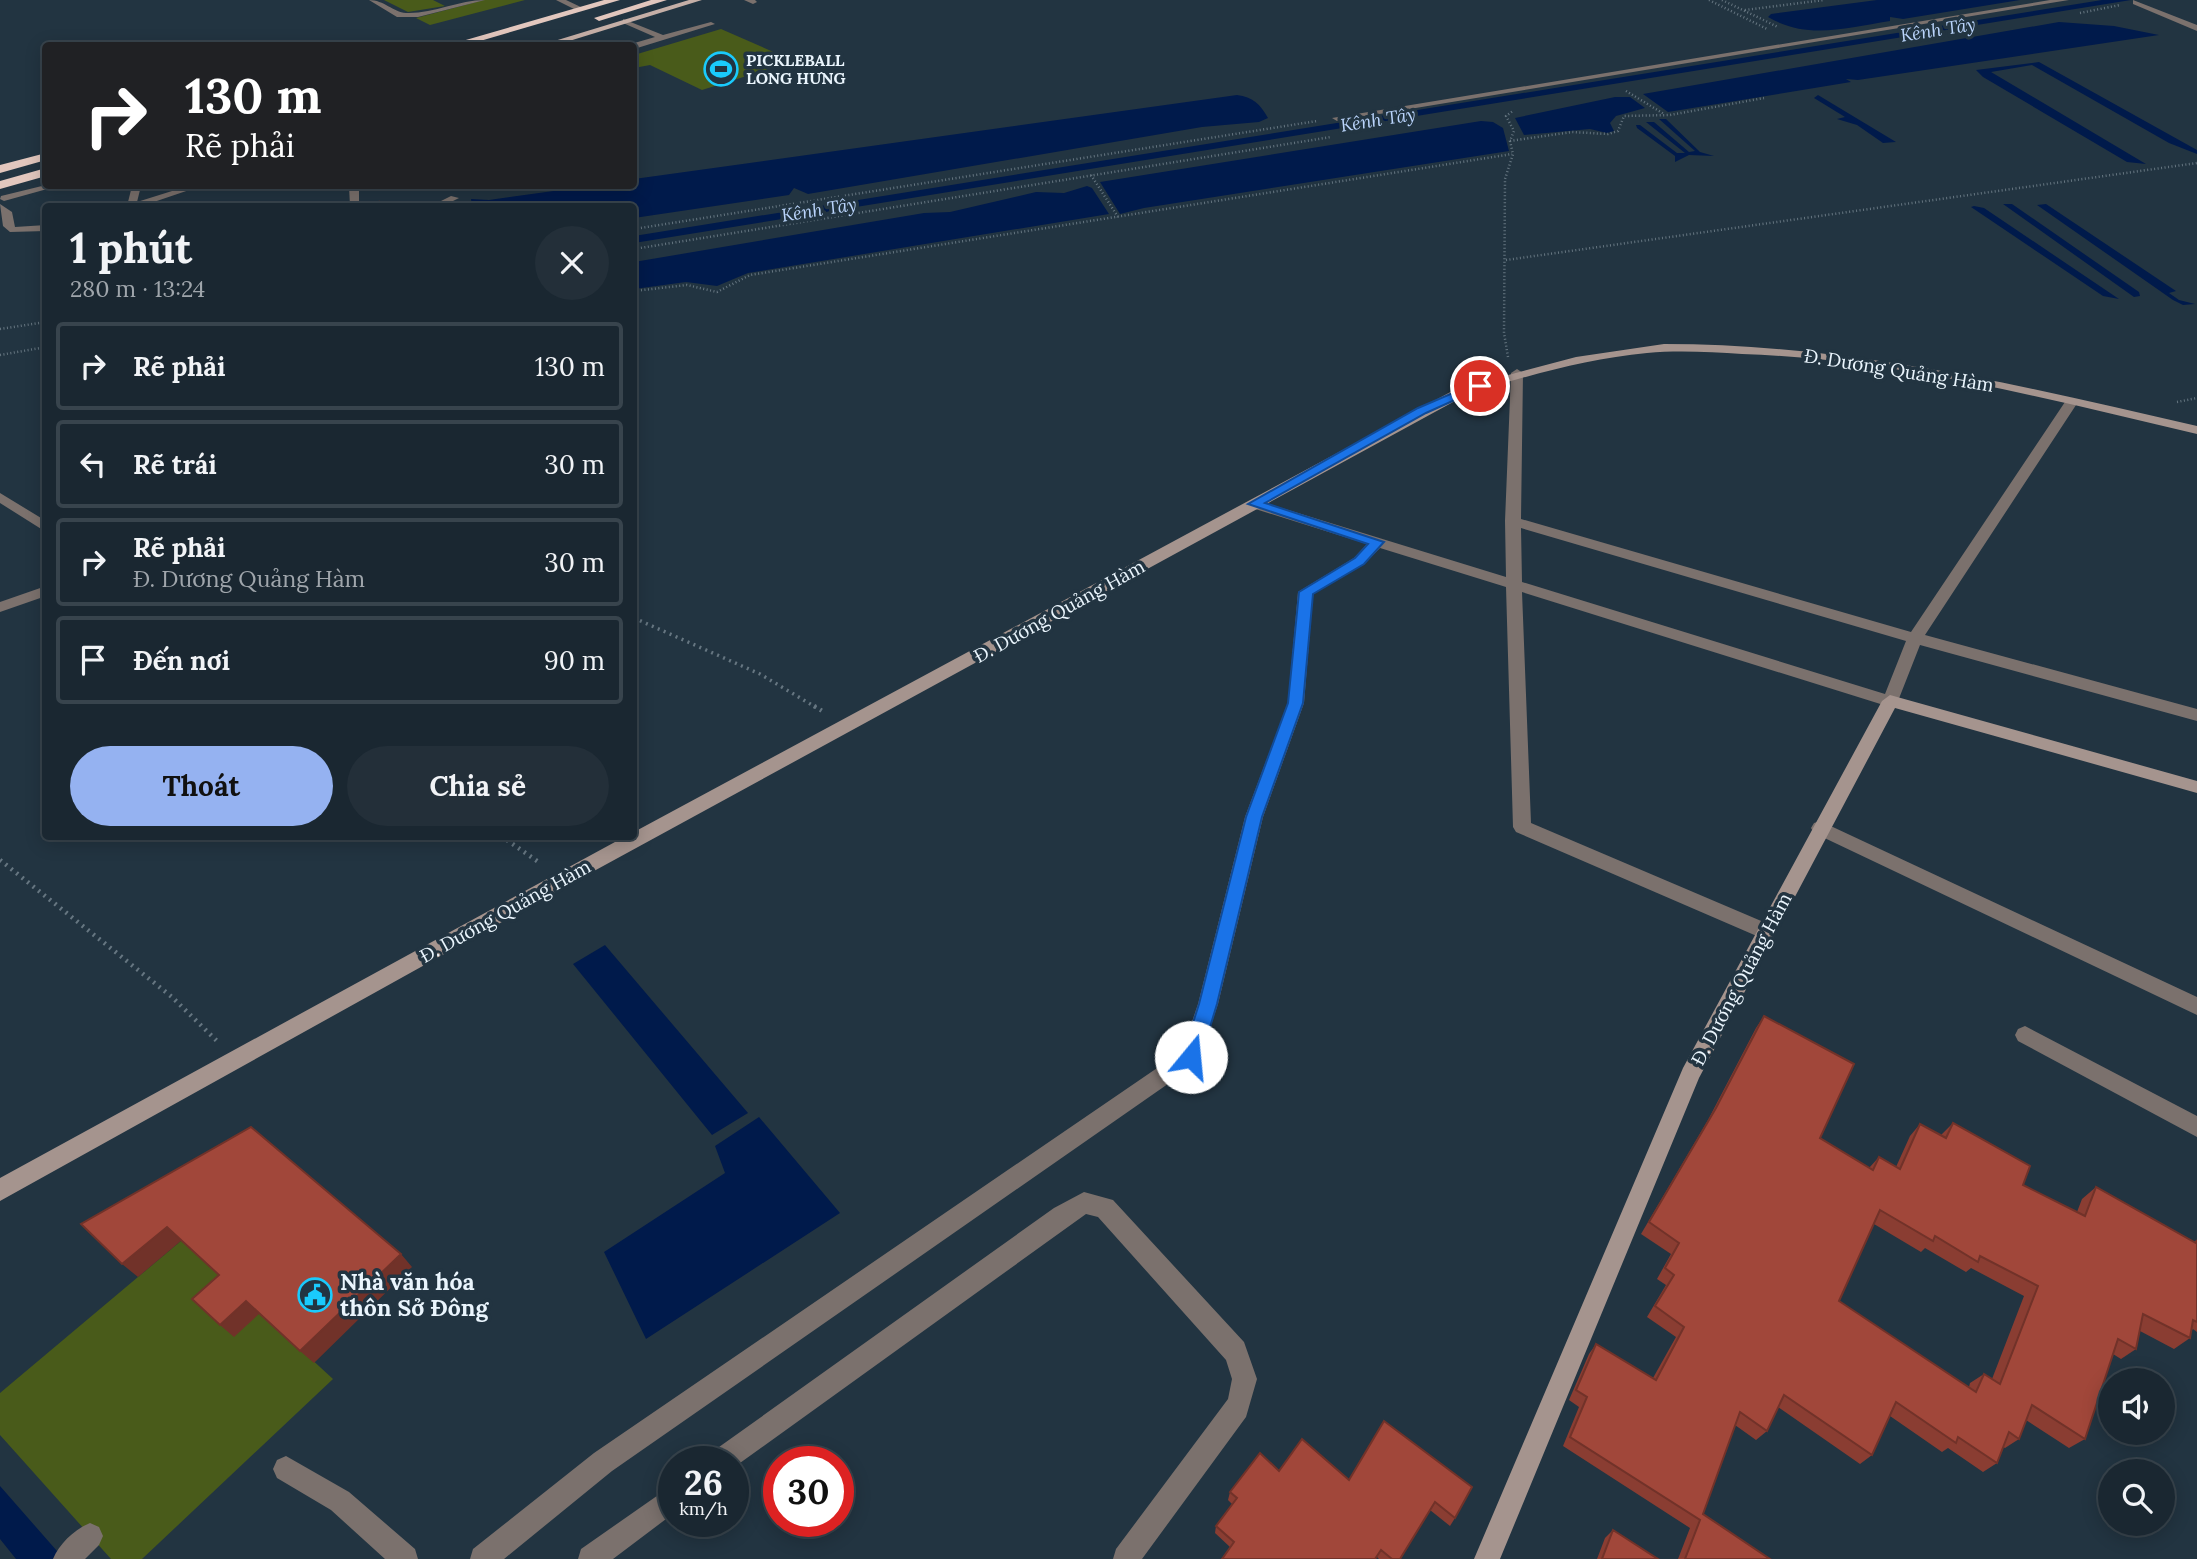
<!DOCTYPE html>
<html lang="vi">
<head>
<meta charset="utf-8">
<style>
	:root { --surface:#1a2731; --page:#232f39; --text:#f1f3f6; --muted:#9fa5ab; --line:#38444d; --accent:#95b2f1 }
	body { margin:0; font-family:Lora,serif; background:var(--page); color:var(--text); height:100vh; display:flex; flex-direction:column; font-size:26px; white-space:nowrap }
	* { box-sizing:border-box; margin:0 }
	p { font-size:23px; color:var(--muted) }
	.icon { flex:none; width:38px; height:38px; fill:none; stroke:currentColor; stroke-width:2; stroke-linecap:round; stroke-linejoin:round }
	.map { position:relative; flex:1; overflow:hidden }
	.panel { position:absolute; left:42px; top:203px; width:595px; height:637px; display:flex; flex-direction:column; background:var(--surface); border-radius:7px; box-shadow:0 4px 18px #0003,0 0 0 2px var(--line) }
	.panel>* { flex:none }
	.hud { position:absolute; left:42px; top:42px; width:595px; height:147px; border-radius:7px; box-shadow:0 4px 18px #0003,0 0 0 2px var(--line); background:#202124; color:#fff; overflow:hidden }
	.controls { position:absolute; left:2098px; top:1368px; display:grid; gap:14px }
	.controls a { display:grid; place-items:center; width:77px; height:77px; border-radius:50%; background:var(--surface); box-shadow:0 4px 18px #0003,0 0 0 2px var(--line); font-size:35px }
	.speed { position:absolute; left:658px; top:1446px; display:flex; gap:14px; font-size:35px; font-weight:700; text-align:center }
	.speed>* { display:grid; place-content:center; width:91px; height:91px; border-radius:50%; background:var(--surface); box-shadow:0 4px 18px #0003,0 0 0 2px var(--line); line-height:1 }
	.speed small { font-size:18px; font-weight:400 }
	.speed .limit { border:10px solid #d22; background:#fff; color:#111 }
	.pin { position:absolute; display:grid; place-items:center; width:60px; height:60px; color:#fff; margin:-30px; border:4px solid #fff; border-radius:50%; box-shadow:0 2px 7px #0007 }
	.me { position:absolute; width:77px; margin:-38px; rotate:17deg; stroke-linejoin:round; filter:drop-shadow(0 0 5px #0008) }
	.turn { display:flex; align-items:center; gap:24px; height:147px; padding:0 28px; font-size:32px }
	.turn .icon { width:91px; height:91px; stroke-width:2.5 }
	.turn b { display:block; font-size:49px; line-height:60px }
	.round { display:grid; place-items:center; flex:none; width:74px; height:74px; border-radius:37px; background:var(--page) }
	.headline { display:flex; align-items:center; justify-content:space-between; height:119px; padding:0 28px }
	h1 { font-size:42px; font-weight:700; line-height:52px }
	.button { display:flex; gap:14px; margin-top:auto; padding:14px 28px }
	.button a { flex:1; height:80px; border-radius:42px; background:var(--accent); color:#111; font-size:28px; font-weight:700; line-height:80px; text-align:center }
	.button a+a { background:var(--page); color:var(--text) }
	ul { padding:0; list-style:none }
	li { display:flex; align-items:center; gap:21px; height:88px; margin:0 14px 10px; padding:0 14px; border:4px solid var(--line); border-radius:7px }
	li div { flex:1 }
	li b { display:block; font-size:26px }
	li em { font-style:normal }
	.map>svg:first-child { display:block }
</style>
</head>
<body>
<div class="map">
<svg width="2197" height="1559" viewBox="0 0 2197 1559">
	<rect width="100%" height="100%" fill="#223441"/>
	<!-- green -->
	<path fill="#495b1a" d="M384,0H433L445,6L408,12Z
		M484,0H525L430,25L416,18Z
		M721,29L794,61L702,90L650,65L634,68V55Z
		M182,1240L333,1379L142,1559H111L0,1435V1393Z"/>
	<!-- water -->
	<path fill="#001a4b" d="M1877,0H2020L1903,19L1890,17V21C1845,28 1807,40 1768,17L1771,14Z
		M2102,0H2131L634,243V236Z
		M2059,22L2114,26L2159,35L1858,80L1846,79L1851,82L1668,112L1643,94Z
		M2039,62L2197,150V154L2169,143L2032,65L1991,72L2146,164L2127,162L1983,77L1976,70Z
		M1237,95C1253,97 1260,104 1268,118L1259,122L1202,127L808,194L794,188L789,195L634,218V206H472L471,199L489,200L590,186H634V179Z
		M1818,95L1896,142L1883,143L1857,125L1837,119L1845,117L1814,98Z
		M1615,97H1630L1645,108L1616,116L1610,123L1614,131L1607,133L1590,129L1524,135L1515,118Z
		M1659,119H1666L1700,152L1714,156L1689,155L1675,162V156L1637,128L1636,125H1640L1677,153H1685L1646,122H1654L1689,152L1695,151Z
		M1481,121L1493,122L1503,128L1509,151L1144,208L1120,214L1100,182Z
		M1087,186L1092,188L1109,214L748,273L717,286L686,282L634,289V262L924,213L950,212L1036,192L1064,193Z
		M2003,204H2012L2139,292L2140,296L2134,297Z
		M2046,204L2176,291L2169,293L2179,300L2195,304L2183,305L2173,300L2037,205Z
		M1974,206L1984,208L2119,299L2103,296L1971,207Z
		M605,945L748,1113L712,1135L573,964Z
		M759,1117L840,1213L646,1339L604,1252L725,1173L715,1146Z
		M0,1486L64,1559H16L0,1539Z"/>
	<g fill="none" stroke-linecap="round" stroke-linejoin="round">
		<!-- path-far2 -->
		<path stroke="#667681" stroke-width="2.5" stroke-dasharray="1 2.5" stroke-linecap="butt" d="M1709,0L1767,29
			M1722,0L1778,27
			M1745,10L1824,0
			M2080,13L2120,5
			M1626,91L1664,114
			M1510,141L1572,132L1608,134L1618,131L1624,116L1670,115L1764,98
			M1091,175L1118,217
			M634,229L1317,121
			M634,249L1331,137
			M1506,260L2197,163
			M634,291L687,285L717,292L750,275L1512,154
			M0,329L46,322
			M0,355L46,347
			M1508,357L1504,333L1505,179L1513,154L1510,141L1514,131L1506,116L1513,111
			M2177,402L2197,398"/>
		<!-- path-far1 -->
		<path stroke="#667681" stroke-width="3.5" stroke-dasharray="2 4.5" stroke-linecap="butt" d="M634,618L760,674L817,708"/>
		<!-- path -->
		<path stroke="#667681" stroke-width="4.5" stroke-dasharray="2 5" stroke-linecap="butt" d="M814,706L824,712
			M501,836L540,863
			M0,860L172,997L217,1041"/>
		<!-- lane -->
		<path fill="#7b716d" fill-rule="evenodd" d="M369,0C384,0 393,12 406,13C433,14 458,0 485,0L418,17H397Z
			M556,0H566L585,9L578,11Z
			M46,185L58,186L4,201L0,199L1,196Z
			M132,186H141L137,202L188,186H201L142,206H127Z
			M349,186H359V206H350Z
			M451,196L459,198L443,206H431Z
			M0,204L12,212L15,227L46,225V231L10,232L3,226Z"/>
		<!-- street -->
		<path fill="#7b716d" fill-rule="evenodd" d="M744,0H755L757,2L753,4Z
			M2050,0H2069L1337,121L1332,118Z
			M2133,0L2197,25V31L2133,4Z
			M623,19L663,35L711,22L715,24L634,49L631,44L655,37L623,23Z
			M1517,369L1523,373L1521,519L1911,632L2067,399H2077L2078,402L1925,635L2197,709V721L1920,645L1898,701L1890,707L1522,592L1531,823L1773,926L1776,932L1773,938L1766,940L1516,832L1513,827L1506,587L1380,548L1364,564L1313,594L1304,703L1263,817L1218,1004L1198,1063L612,1471L504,1559H470L473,1549L594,1453L1182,1051L1198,1004L1245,817L1288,703L1298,592L1354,558L1367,544L1249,507L1247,504L1249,501H1259L1506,577L1505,521L1511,373ZM1521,528L1906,641L1885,694L1522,582Z
			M0,493L46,521V532L0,503Z
			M46,586V596L0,612V602Z
			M1820,821L2197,997V1015L1814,833L1811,828L1814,823Z
			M2025,1026L2197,1116V1137L2018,1041L2015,1035L2018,1029Z
			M1084,1192L1113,1200L1244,1342L1257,1379L1246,1417L1142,1559H1113L1116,1549L1228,1399L1232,1379L1226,1360L1098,1217L1086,1214L733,1468V1461H708L712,1452L1054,1208Z
			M286,1456L349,1492L415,1549L418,1559H385L331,1510L277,1478L273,1469L277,1460Z
			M674,1484V1513L613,1559H578L581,1549Z
			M90,1523L99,1527L103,1536L99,1545L85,1559H53C59,1544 75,1529 90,1523Z"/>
		<!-- secondary -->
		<path fill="#a5948e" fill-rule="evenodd" d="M1664,344C1847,344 2021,385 2197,426V434C2047,399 1897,359 1742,354C1711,352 1678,350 1647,353C1585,359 1525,376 1466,395L572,883L0,1201V1178L558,873L626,836H634V832L1456,389L1576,357Z
			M1890,695L2197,781V793L1895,708L1699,1078L1500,1559H1474L1683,1068L1882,701Z"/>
		<!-- primary -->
		<path fill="#c5afa7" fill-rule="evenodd" d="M689,0H702L553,46H538Z"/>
		<!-- highway -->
		<path fill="#e2c7be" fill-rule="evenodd" d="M604,0H620L463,46H445Z
			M651,0H667L599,21L594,18Z
			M46,153V160L0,173V165Z
			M46,168V176L0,189V181Z"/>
	</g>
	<!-- wall -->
	<path fill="#8a3d32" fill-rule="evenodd" d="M1764,1016L1820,1138L1869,1168L1879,1157L1896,1167L1910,1136L1920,1124L1941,1135L1953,1123L2023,1185L2077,1212L2082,1199L2096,1187L2193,1242L2197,1240V1332L2193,1329L2191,1331L2190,1338L2174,1349L2140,1331L2136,1349L2121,1359L2113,1354L2085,1439L2069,1448L2026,1420L2019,1439L2005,1448L2003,1447L1997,1463L1983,1472L1948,1448L1942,1452L1890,1416L1872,1455L1860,1464L1778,1407L1767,1431L1756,1440L1735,1425L1703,1514L1770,1559H1678L1690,1528L1563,1446L1579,1407L1569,1400L1589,1354L1596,1344L1653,1378L1676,1337L1647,1317L1666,1285L1657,1279L1671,1254L1641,1234L1708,1120L1756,1028ZM1874,1224L1921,1252L1925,1248L1966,1272L1971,1268L2024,1296L1992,1379L1984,1374L1970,1383L1969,1387L1839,1301Z
		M1384,1421L1455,1518L1450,1526L1430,1510L1400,1559H1379L1377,1557L1230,1547L1215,1533L1216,1526L1232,1504L1228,1500L1230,1492L1279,1471L1349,1480Z
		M1613,1530L1658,1559H1597L1605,1538Z"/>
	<!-- shaded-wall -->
	<path fill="#713229" d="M167,1227L182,1240L138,1277L122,1264Z
		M401,1254L412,1267L314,1363L300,1351Z
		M246,1301L260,1313L234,1337L220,1325Z"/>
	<!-- building -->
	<path fill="#a1473a" stroke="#713229" stroke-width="2" fill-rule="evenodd" d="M379,202V206H347Z
		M1764,1016L1854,1064L1820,1138L1873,1170L1879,1157L1900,1169L1920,1124L1946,1138L1953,1123L2030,1166L2023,1185L2085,1216L2096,1187L2196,1243L2197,1240V1322L2193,1320L2190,1338L2143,1314L2136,1349L2118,1339L2085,1439L2032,1405L2019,1439L2009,1432L1997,1463L1958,1437L1956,1443L1896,1402L1872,1455L1784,1395L1767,1431L1740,1412L1703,1514L1770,1559H1685L1700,1520L1570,1437L1587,1397L1576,1390L1596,1344L1656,1380L1684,1327L1655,1306L1674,1275L1665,1268L1679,1243L1649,1222L1716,1108ZM1880,1210L1933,1241L1935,1236L1978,1262L1980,1256L2038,1286L2000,1384L1984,1374L1976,1392L1839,1301Z
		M251,1127L401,1254L300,1351L246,1301L220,1325L192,1299L219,1275L167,1227L122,1264L81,1224Z
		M1384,1421L1472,1487L1455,1518L1435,1502L1400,1559H1392L1381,1550L1375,1559H1222L1234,1542L1216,1526L1237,1498L1230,1492L1260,1453L1279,1471L1302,1439L1349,1480Z
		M1613,1530L1658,1559H1602Z"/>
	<!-- route -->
	<path fill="#1a73e8" stroke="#114b97" stroke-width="2" d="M1476,383L1486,386L1426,413L1265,503L1384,542L1364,564L1313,594L1303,703L1262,817L1217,1004L1201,1057L1198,1063H1185L1182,1057L1199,1004L1246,817L1288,703L1299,592L1355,558L1368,544L1248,504L1418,408Z"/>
	<!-- icons -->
	<defs>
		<symbol id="stadium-ring" viewBox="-11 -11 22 22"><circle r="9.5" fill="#223441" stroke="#1acafc" stroke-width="1.5"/><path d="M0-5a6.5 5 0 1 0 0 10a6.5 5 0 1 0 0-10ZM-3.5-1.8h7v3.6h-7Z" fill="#1acafc"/></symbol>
		<symbol id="civic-ring" viewBox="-11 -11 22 22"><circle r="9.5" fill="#223441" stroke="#1acafc" stroke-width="1.5"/><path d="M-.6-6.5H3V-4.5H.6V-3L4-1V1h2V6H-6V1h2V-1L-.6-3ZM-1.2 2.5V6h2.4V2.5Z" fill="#1acafc"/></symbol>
	</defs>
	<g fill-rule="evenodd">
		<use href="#stadium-ring" x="702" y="50" width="38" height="38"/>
		<use href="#civic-ring" x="296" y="1276" width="38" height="38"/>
	</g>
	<g text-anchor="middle" stroke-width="7" stroke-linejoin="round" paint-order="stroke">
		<!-- far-poi labels -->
		<g font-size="16" font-weight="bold" fill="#eaf5fd" stroke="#223441" text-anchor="start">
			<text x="746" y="66">PICKLEBALL<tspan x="746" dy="18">LONG HƯNG</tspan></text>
		</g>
		<!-- far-water labels -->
		<g font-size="18" font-style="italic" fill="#bad4fb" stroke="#223441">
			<text transform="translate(1938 30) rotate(-9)" y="6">Kênh Tây</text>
			<text transform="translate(1378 120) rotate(-9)" y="6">Kênh Tây</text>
			<text transform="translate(819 210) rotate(-9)" y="6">Kênh Tây</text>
		</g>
		<!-- street labels -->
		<g font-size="19" fill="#eaf5fd" stroke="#223441">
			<text transform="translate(1899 370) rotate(9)" y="7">Đ. Dương Quảng Hàm</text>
			<text transform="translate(1059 611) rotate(-29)" y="7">Đ. Dương Quảng Hàm</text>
			<text transform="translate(505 911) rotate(-29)" y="7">Đ. Dương Quảng Hàm</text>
			<text transform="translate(1741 979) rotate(-62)" y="7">Đ. Dương Quảng Hàm</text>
		</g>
		<!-- near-poi labels -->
		<g font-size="23" font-weight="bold" fill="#eaf5fd" stroke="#223441" text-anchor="start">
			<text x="340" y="1290">Nhà văn hóa<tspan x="340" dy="26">thôn Sở Đông</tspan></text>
		</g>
	</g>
</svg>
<div class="controls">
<a><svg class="icon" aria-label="sound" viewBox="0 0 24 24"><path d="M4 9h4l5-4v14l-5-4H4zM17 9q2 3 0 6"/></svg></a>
<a><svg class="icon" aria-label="search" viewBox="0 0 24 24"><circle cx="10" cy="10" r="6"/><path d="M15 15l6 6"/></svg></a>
</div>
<div class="speed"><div>26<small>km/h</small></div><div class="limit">30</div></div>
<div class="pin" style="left:1480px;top:386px;background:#d93025"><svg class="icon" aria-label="arrive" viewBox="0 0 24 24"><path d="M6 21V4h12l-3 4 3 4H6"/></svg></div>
<svg class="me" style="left:1191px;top:1057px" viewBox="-20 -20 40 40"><circle r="19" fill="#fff"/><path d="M0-13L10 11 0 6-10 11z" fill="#1a73e8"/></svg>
<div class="hud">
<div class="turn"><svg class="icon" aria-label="right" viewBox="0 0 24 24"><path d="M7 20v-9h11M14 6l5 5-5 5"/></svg><div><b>130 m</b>Rẽ phải</div></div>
</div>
<section class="panel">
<div class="headline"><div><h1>1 phút</h1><p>280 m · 13:24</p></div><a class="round"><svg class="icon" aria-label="close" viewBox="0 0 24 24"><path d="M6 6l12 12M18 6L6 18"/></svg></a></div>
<ul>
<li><svg class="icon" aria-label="right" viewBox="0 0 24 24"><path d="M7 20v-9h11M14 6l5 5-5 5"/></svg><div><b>Rẽ phải</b></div><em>130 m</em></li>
<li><svg class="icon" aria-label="left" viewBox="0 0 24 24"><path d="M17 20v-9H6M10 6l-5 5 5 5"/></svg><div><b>Rẽ trái</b></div><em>30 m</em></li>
<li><svg class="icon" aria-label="right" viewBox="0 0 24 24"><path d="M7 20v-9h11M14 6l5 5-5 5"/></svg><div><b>Rẽ phải</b><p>Đ. Dương Quảng Hàm</p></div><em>30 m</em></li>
<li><svg class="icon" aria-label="arrive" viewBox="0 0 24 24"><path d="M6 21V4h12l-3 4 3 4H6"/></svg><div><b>Đến nơi</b></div><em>90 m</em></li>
</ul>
<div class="button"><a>Thoát</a><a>Chia sẻ</a></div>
</section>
</div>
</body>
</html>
